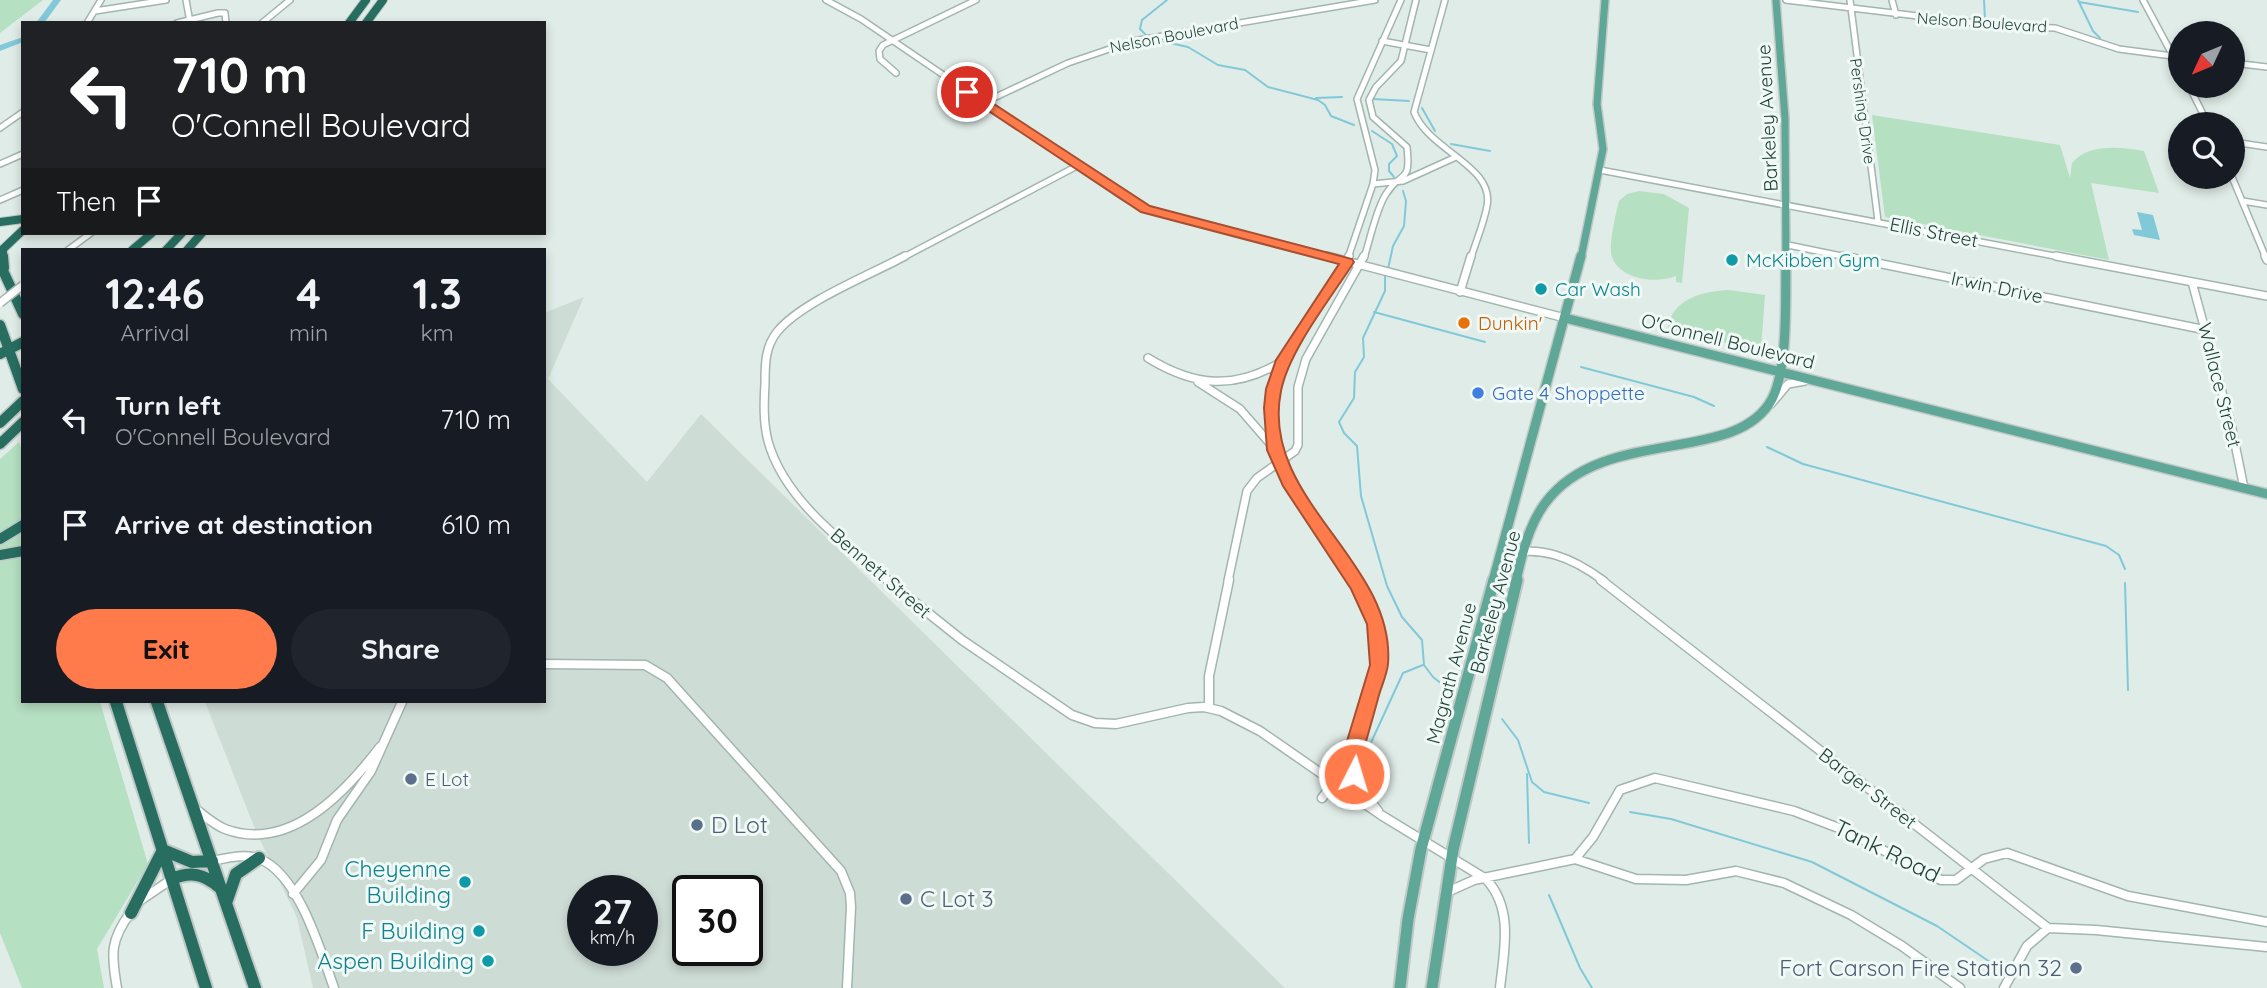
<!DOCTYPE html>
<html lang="en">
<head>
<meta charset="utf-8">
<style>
	:root { --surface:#171b24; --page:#20242c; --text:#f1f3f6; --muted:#9ea1a6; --accent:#ff7b4b }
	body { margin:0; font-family:Quicksand,sans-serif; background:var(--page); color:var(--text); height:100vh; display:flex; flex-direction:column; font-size:26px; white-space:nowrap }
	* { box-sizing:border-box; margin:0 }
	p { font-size:23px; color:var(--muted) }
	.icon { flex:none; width:38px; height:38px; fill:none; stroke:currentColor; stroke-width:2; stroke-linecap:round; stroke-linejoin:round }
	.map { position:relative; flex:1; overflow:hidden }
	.drawer { position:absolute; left:21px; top:248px; width:525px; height:455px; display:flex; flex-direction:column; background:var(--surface); border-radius:0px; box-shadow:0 4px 10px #0003 }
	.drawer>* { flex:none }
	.hud { position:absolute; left:21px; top:21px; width:525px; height:214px; border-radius:0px; box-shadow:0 4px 10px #0003; background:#202124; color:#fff; overflow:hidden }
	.needle { width:46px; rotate:226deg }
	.controls { position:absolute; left:2168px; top:21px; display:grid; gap:14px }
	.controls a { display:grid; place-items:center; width:77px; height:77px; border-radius:50%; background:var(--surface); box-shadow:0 4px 10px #0003; font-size:35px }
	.speed { position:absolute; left:567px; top:875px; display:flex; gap:14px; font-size:35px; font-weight:700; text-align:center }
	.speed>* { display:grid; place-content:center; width:91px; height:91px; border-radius:50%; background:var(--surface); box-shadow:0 4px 10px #0003; line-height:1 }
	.speed small { font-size:18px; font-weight:400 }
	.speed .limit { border:4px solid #111; border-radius:10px; background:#fff; color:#111 }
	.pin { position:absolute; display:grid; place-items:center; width:60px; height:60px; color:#fff; margin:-30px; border:4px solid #fff; border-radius:50%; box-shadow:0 2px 7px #0007 }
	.me { position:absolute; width:77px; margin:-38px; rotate:5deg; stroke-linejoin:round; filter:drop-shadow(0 0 5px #0008) }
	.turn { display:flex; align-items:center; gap:24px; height:147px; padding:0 35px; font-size:32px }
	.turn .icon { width:91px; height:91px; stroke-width:2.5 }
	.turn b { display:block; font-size:49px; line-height:60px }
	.then { display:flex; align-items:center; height:66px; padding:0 35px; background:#0003; gap:14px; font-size:26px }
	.eta { display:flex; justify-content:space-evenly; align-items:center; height:119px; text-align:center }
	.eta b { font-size:42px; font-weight:700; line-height:49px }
	.button { display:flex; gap:14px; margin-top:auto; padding:14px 35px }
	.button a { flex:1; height:80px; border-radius:42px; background:var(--accent); color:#111; font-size:28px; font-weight:700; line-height:80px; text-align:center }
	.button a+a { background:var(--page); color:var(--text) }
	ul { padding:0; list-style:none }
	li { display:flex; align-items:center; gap:21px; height:105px; padding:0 35px }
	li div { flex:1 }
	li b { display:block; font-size:26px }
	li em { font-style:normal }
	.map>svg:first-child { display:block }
</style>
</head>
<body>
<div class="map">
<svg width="2267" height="988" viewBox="0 0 2267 988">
	<rect width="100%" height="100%" fill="#e0ece7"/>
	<!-- built -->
	<path fill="#cedcd6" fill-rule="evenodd" d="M584,297L548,379L647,482L701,414L1285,988H313L297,918L255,829L205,702H544V313ZM583,891H642V950H583ZM688,891H747V950H688Z"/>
	<!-- green -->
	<path fill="#b6e0c2" d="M0,0H43L0,33Z
		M1872,115L2060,145L2070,178L2072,163C2088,143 2121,147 2144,151L2159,193L2091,183L2109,260L1885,217Z
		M1639,191L1664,194L1689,208L1682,283L1676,282V276C1657,284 1620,280 1612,257C1608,246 1616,213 1619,201L1627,194Z
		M1729,290L1765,295L1761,349L1756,350L1668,329C1671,299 1703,291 1729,290Z
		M19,442L23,452V702H100L148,864L97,949L104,988H22L0,933V459Z"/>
	<!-- water -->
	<path fill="#81c9d8" d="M2137,212L2153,215L2160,240L2134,235L2132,229L2142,230Z"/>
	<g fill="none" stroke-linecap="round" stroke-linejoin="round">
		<!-- stream -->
		<path stroke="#81c9d8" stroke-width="2" d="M1984,0L1985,19
			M2078,0L2093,31L2100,38
			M2079,2L2138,12
			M1146,35L1140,29L1142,20L1167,0
			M1156,40L1188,47L1218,65L1245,70L1268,87L1318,100L1325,105L1331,116L1354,125
			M1316,98L1342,97
			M1373,99L1409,101
			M1422,108L1435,131
			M1372,131L1392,144L1397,156L1389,164V171L1394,177
			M1451,144L1490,151
			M1388,269L1393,246L1404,226L1406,201L1403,191
			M1385,275V291L1363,338L1364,357L1355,372L1354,398L1339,422L1344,433L1357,446L1361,496L1387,586L1402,617L1422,640L1424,665L1433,677L1452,692
			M1374,312L1485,342
			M1581,367L1694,397L1714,406
			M1767,447L1803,464L2106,546L2119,555L2125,569
			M2125,583L2128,690
			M1502,719L1518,740L1532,782L1544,792L1589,803
			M1363,760L1403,673L1423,665
			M1527,774L1529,843
			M1630,812L1671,819L1812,862L1937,926L1990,962
			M1549,895L1580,968L1592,988"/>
		<!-- river -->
		<path fill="#81c9d8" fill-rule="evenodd" d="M53,0H61L44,23H36Z
			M23,37V42L0,51V45Z"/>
		<defs>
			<path id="minor-far2" d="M186,0L190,22
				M826,0L861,19L1123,197L1145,209L1333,258
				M1445,0L1414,112C1429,151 1495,166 1487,206C1484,223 1476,241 1471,258
				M1786,0L2000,26L2055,28L2119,49L2180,57
				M1850,0L1878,221
				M1892,0L1896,15
				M2143,0L2180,69
				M95,11L166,0
				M87,23L101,0
				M177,23L218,13H225L226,23
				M262,23L290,0
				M1382,41L1431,50
				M2233,63L2267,67
				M896,73L880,59L879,51L883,45L976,0
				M2189,86L2208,124
				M983,103L1068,63L1133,41L1375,0
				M0,128L23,112
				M2233,142L2267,147
				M0,164L23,154
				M1600,170L2065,258
				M2232,177L2266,258
				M1373,184L1403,181L1456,157
				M0,200L23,190
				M2243,201L2267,205
				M1788,245L1851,258
				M68,250L91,233
				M902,258L1077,166
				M1348,258L1373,184L1375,170L1357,99L1401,0
				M1364,258C1370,240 1376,209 1386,194C1402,169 1411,185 1407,147L1373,117L1369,100L1376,87L1401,61L1416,0"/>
			<path id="minor-far1" d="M1327,256L1565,318
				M1349,256L1280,368L1271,408L1275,450L1291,486L1355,581
				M1843,256L2206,330
				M2056,256L2267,296
				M2265,256L2267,260
				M2192,282L2232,429L2244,488
				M1460,292L1471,256
				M1148,358C1195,387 1235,390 1283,361
				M1198,382L1240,409L1273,447
				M1771,404L1788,384L1805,381
				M1501,556C1539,543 1573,558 1604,581
				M889,581C845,544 784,500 768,441C763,422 764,402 765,383C765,365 765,347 777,332C801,302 870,275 905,256
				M1228,581L1247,491L1257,478L1295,451L1298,445V387L1306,359L1364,256"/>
			<path id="minor" d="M887,580L962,640L1072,715L1095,723L1116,724L1188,708L1204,707L1221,711L1260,731L1381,815L1486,879C1514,909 1504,951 1500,988
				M1353,580L1376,624L1379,665L1351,761L1359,786L1378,811
				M1601,580L2048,928L2096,930L2267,947
				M544,664L645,665L667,678L841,871L850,893L851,907L847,988
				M1209,708V676L1229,580
				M1322,798L1351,761
				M198,811C206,817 215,825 225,829C289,853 345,793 380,747
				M1575,859L1636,879L1686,880L1736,871L1784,883L1851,915L1902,946L1960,988
				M212,861C227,858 245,853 260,859C299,875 321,952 334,988
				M1445,893L1474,880L1575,859L1593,837L1620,790L1655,778L1794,811L1844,830L1941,880H1956L1984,859L2007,853L2128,896L2267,922
				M293,894L321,860L337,820L371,771L402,702
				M141,900L172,879
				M117,988C111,954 110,940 131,912
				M2004,988L2027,946L2048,928"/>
			<path id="major-far2" d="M1776,0L1785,118L1786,258
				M1581,258L1603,149L1597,104L1605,0"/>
			<path id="major-far1" d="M1565,318L2267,494
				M1493,581L1581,256
				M1516,581C1522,554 1529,524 1546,502C1604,425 1736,466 1772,399C1789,366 1785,294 1786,256"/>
			<path id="major" d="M1400,988L1408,919L1421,849L1494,580
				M1432,988L1453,850L1517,580"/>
			<path id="highway-far2" d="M349,23L366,0
				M366,23L383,0
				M0,222L23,219
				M132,250L152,233
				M166,250L182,233
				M187,250L202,233
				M3,258V249L23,230"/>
			<path id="highway-far1" d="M3,256L4,268
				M0,264L23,314
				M0,325L23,389
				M0,354L23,342
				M0,423L23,401
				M0,444L23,422
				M0,539L23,525
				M0,555L23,551"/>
			<path id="highway" d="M116,702L206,988
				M157,702L255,988
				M163,850L192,862L212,861
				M172,879C191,871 204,874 219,887
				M226,903L236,874L259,858
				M131,913L163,850"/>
		</defs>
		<!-- minor-far2 casing -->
		<use href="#minor-far2" stroke="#a2b5af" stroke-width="8"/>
		<!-- minor-far1 casing -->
		<use href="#minor-far1" stroke="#a2b5af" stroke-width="10"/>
		<!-- minor casing -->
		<use href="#minor" stroke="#a2b5af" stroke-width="11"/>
		<!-- major-far2 casing -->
		<use href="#major-far2" stroke="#c0c9c7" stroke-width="10"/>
		<!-- major-far1 casing -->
		<use href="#major-far1" stroke="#c0c9c7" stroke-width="12"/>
		<!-- major casing -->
		<use href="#major" stroke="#c0c9c7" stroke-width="15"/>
		<!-- highway-far2 casing -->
		<use href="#highway-far2" stroke="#c0c9c7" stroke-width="10"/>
		<!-- highway-far1 casing -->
		<use href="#highway-far1" stroke="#c0c9c7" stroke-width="13"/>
		<!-- highway casing -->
		<use href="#highway" stroke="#c0c9c7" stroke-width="16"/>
		<!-- minor-far2 -->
		<use href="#minor-far2" stroke="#fff" stroke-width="5"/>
		<!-- minor-far1 -->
		<use href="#minor-far1" stroke="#fff" stroke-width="7"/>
		<!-- minor -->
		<use href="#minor" stroke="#fff" stroke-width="8"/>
		<!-- major-far2 -->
		<use href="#major-far2" stroke="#5fa796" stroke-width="7"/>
		<!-- major-far1 -->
		<use href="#major-far1" stroke="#5fa796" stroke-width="9"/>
		<!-- major -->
		<use href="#major" stroke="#5fa796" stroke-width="11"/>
		<!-- highway-far2 -->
		<use href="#highway-far2" stroke="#276e61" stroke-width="8"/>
		<!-- highway-far1 -->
		<use href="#highway-far1" stroke="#276e61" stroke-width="10"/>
		<!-- highway -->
		<use href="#highway" stroke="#276e61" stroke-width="12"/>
		<defs>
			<path id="minor-bridge" d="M0,303L23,285"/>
		</defs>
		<!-- minor-bridge casing -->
		<use href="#minor-bridge" stroke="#a2b5af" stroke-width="10" stroke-linecap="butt"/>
		<!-- minor-bridge -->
		<use href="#minor-bridge" stroke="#fff" stroke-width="7"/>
	</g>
	<!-- route -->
	<path fill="#ff7b4b" stroke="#a65031" stroke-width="2" d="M963,89H971L1150,206L1352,259L1354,262C1331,298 1289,350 1281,391C1259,499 1396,561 1388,664C1387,674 1382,685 1379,695C1373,717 1367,739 1360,761L1364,774L1361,780L1354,782L1348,780L1341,761L1370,665L1367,624L1351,589L1283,486L1267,450L1264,408L1266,389L1276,360L1339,264L1141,212L963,94Z"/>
	<!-- markers -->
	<g fill="#0f9aa8" stroke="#f0f9f5" stroke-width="2.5">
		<circle cx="1732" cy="260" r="7"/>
		<circle cx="1541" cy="289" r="7"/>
		<circle cx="465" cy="882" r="7"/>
		<circle cx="479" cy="931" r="7"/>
		<circle cx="488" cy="961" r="7"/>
	</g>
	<circle fill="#e8710a" stroke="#f0f9f5" stroke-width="2.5" cx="1464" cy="323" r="7"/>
	<circle fill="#3f7fe0" stroke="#f0f9f5" stroke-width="2.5" cx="1478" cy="393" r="7"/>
	<g fill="#5c6f8a" stroke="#f0f9f5" stroke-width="2.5">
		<circle cx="411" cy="779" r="7"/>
		<circle cx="697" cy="825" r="7"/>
		<circle cx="906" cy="899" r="7"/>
		<circle cx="2076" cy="968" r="7"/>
	</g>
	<g text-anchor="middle" stroke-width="6" stroke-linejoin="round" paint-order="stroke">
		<!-- far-street labels -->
		<g font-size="16" fill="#1e3f37" stroke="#f0f9f5">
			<text transform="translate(1982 22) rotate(4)" y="6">Nelson Boulevard</text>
			<text transform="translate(1174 35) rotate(-11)" y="6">Nelson Boulevard</text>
			<text transform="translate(1863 111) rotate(82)" y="6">Pershing Drive</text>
		</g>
		<!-- street labels -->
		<g font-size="19" fill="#1e3f37" stroke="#f0f9f5">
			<text transform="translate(1767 118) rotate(-93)" y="7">Barkeley Avenue</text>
			<text transform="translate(1934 232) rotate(11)" y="7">Ellis Street</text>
			<text transform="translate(1997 287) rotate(12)" y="7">Irwin Drive</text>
			<text transform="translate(1728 341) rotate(14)" y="7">O'Connell Boulevard</text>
			<text transform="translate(2220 385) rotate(76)" y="7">Wallace Street</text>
			<text transform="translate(881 573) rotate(41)" y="7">Bennett Street</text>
			<text transform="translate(1495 602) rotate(-75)" y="7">Barkeley Avenue</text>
			<text transform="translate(1451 673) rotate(-75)" y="7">Magrath Avenue</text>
			<text transform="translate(1868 788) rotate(38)" y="7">Barger Street</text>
		</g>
		<!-- culture labels -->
		<g font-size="19" fill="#0d838f" stroke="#f0f9f5" text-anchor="start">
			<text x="1746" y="267">McKibben Gym</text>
			<text x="1555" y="296">Car Wash</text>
		</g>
		<!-- food labels -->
		<g font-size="19" fill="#c56008" stroke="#f0f9f5" text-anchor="start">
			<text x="1478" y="330">Dunkin'</text>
		</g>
		<!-- shop labels -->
		<g font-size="19" fill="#366cbe" stroke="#f0f9f5" text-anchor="start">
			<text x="1492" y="400">Gate 4 Shoppette</text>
		</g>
		<!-- service labels -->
		<g font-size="19" fill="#4e5e75" stroke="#f0f9f5" text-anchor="start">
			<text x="425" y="786">E Lot</text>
		</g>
		<!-- near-service labels -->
		<g font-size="23" fill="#4e5e75" stroke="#f0f9f5" text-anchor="start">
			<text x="711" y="833">D Lot</text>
			<text x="920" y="907">C Lot 3</text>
			<text x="2062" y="976" text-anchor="end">Fort Carson Fire Station 32</text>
		</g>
		<!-- near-street labels -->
		<g font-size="23" fill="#1e3f37" stroke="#f0f9f5">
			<text transform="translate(1887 851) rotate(26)" y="8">Tank Road</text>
		</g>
		<!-- near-culture labels -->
		<g font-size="23" fill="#0d838f" stroke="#f0f9f5" text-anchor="end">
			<text x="451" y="877">Cheyenne<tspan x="451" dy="26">Building</tspan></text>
			<text x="465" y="939">F Building</text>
			<text x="474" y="969">Aspen Building</text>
		</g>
	</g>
</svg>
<div class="controls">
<a><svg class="needle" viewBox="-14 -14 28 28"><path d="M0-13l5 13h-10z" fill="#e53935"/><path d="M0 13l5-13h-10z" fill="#9ea1a6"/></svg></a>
<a><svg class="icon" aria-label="search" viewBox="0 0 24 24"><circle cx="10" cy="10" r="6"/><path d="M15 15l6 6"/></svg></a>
</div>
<div class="speed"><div>27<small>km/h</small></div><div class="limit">30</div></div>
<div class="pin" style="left:967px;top:92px;background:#d93025"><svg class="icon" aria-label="arrive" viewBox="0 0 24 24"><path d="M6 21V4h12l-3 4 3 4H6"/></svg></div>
<svg class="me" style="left:1354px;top:774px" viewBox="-20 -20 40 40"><circle r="17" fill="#ff7b4b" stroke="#fff" stroke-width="3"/><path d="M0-11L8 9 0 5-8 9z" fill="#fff"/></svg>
<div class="hud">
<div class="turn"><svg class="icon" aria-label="left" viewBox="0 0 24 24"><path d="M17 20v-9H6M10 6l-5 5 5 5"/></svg><div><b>710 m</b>O'Connell Boulevard</div></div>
<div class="then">Then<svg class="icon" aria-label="arrive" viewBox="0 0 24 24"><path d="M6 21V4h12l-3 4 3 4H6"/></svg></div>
</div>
<section class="drawer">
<div class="eta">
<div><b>12:46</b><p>Arrival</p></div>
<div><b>4</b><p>min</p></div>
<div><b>1.3</b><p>km</p></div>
</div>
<ul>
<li><svg class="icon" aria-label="left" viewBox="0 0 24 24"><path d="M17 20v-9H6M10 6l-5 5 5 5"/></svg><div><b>Turn left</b><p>O'Connell Boulevard</p></div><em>710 m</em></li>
<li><svg class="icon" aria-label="arrive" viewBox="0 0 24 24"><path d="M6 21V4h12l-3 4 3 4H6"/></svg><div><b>Arrive at destination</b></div><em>610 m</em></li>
</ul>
<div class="button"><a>Exit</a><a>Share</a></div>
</section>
</div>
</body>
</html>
